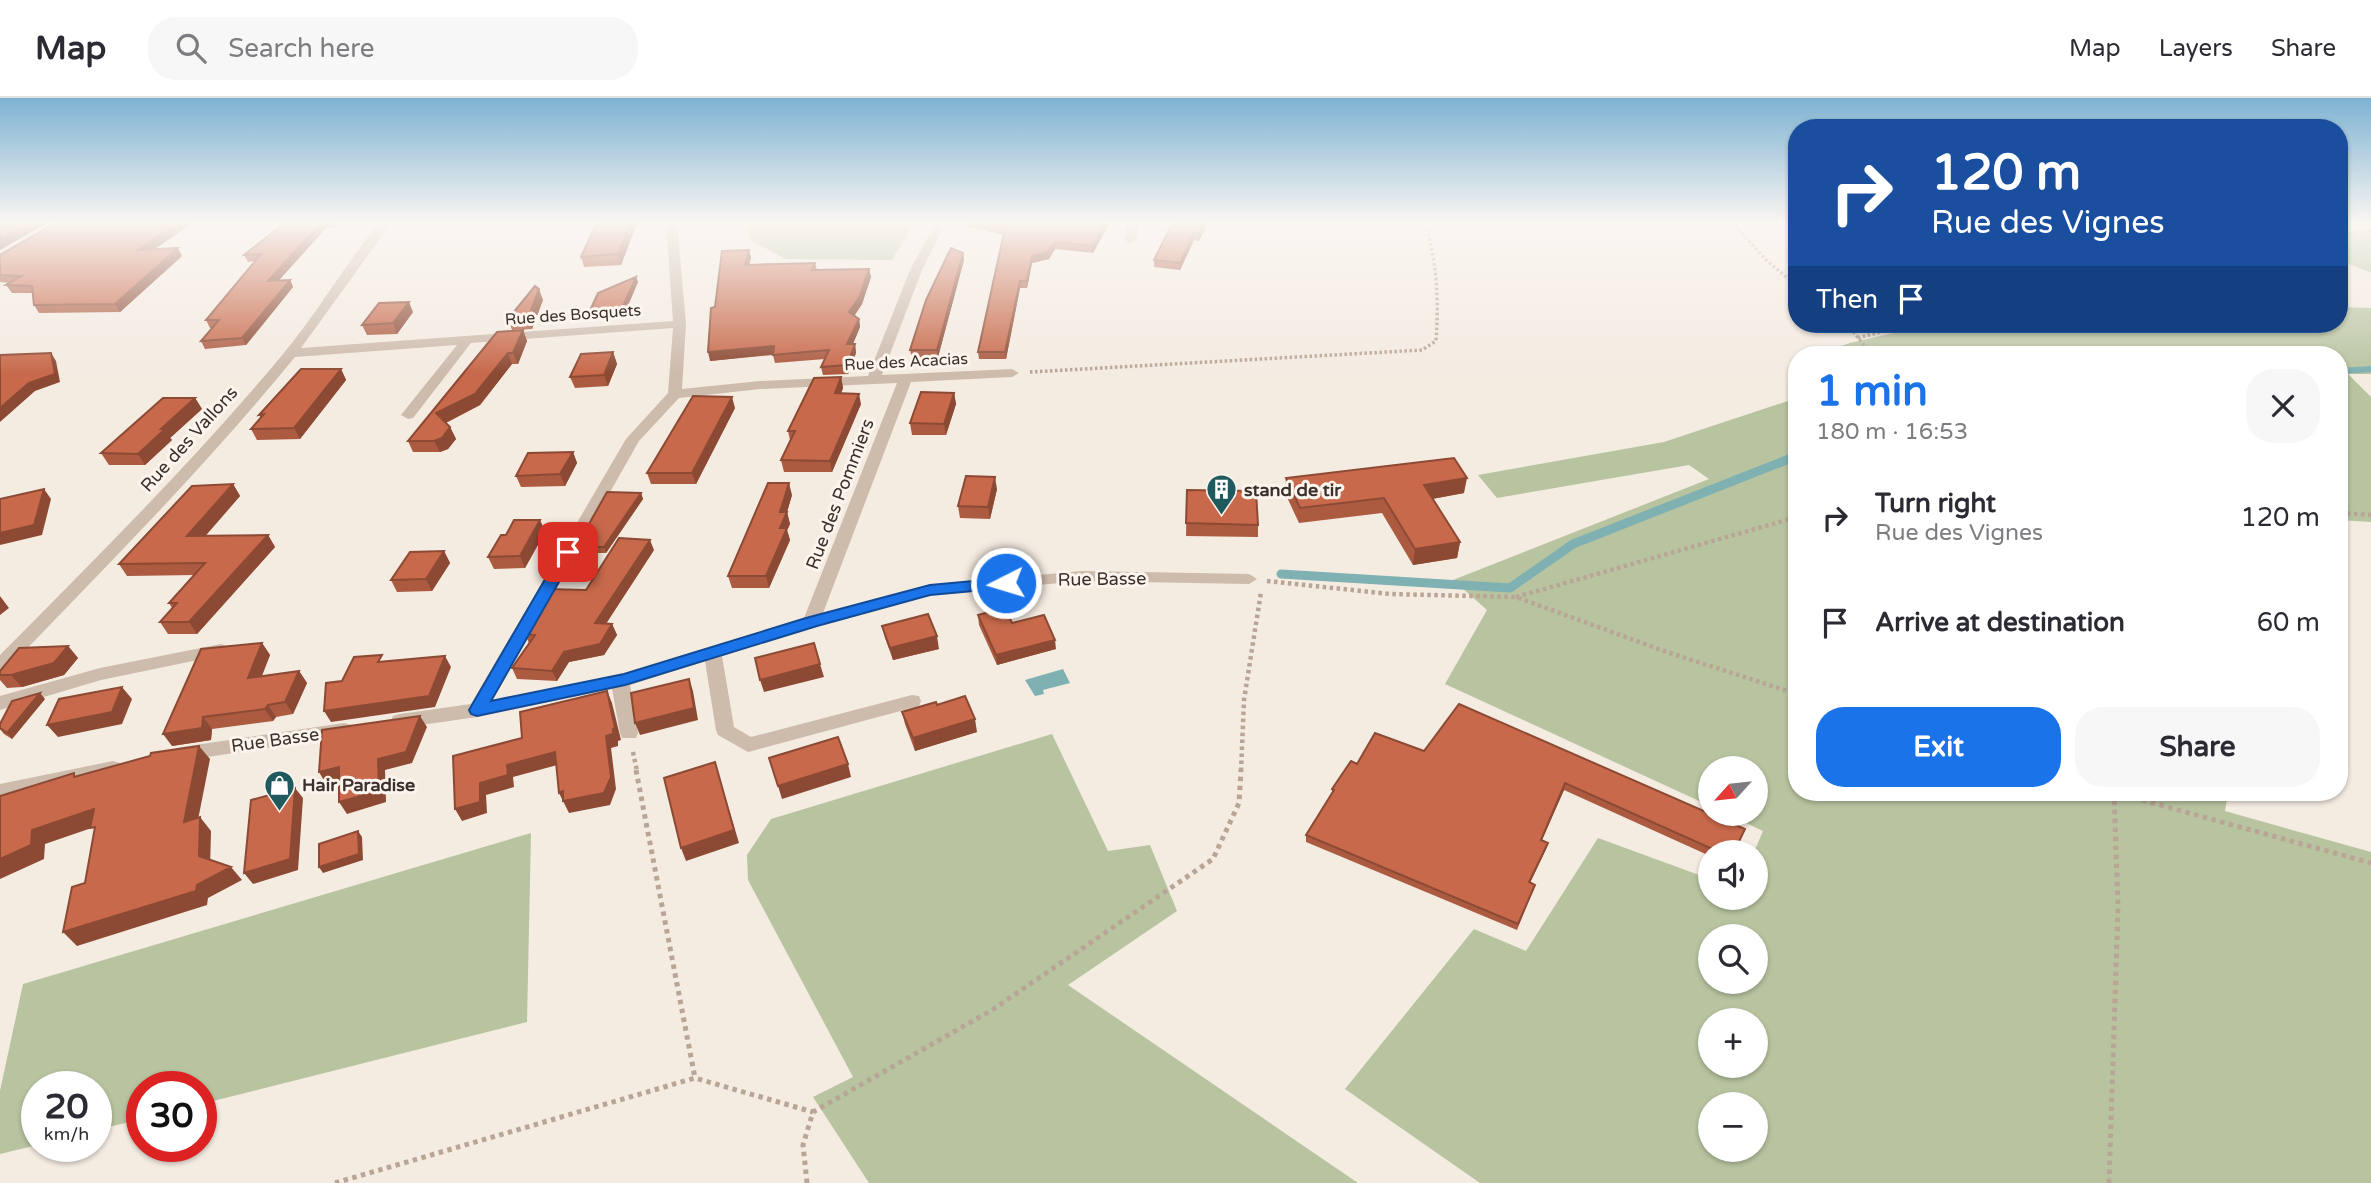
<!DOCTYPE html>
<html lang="en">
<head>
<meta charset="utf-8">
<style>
	:root { --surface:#fff; --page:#f7f7f7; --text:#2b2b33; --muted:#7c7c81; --line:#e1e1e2; --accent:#1a73e8 }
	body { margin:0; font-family:"Varela Round",sans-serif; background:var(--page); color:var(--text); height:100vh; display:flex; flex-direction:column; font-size:26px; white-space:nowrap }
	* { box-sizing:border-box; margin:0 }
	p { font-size:23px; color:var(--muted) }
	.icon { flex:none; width:38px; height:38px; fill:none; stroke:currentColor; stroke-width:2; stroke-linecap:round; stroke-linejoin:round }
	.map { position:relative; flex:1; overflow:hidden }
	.details { position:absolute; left:1788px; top:248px; width:560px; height:455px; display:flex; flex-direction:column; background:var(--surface); border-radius:28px; box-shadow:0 2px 5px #0004 }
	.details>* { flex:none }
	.hud { position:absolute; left:1788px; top:21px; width:560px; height:214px; border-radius:28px; box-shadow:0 2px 5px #0004; background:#1a4fa0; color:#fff; overflow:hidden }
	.needle { width:46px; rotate:243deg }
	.tools { position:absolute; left:1698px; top:658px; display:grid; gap:14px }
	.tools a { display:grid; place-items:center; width:70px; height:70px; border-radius:50%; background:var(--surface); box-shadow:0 2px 5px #0004; font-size:35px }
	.speed { position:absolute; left:21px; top:973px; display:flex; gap:14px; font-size:35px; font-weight:700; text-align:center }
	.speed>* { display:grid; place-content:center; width:91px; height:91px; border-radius:50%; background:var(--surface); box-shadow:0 2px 5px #0004; line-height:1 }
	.speed small { font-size:18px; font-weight:400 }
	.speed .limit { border:10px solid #d22; background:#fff; color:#111 }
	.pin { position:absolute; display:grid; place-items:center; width:60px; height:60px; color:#fff; margin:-30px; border-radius:14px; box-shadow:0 4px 10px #0006 }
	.me { position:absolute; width:77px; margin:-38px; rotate:265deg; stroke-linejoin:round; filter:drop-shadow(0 0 5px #0008) }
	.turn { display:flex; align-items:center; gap:24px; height:147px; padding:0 28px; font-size:32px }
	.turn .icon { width:91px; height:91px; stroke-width:2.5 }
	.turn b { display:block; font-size:49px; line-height:60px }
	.then { display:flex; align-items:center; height:66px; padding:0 28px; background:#0003; gap:14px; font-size:26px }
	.round { display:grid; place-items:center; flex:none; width:74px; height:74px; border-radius:28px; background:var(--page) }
	.summary { display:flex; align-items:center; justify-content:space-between; height:119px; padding:0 28px }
	h1 { font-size:42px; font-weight:800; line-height:52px; color:var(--accent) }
	.action { display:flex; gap:14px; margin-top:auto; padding:14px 28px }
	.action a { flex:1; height:80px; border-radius:28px; background:var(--accent); color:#fff; font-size:28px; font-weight:800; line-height:80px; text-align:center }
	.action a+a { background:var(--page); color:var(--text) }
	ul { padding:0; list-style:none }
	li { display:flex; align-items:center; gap:21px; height:105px; padding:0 28px }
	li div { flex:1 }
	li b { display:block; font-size:26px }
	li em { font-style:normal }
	header { display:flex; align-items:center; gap:42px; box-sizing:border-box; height:98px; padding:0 35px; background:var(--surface); border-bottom:2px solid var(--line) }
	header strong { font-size:33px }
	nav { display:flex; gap:38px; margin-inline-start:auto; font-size:24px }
	.search { width:490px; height:63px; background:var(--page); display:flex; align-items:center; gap:18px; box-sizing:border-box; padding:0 24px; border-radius:28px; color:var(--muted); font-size:26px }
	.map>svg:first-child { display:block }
</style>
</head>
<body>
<header>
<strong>Map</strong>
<div class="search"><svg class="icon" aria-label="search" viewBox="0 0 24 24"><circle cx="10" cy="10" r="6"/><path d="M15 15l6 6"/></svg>Search here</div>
<nav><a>Map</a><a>Layers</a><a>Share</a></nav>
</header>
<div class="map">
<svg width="2371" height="1085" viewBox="0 0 2371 1085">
	<rect width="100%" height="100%" fill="#f4ebe1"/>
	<!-- green -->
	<path fill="#b8c4a0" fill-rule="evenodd" d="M747,124H915L892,162L786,161L750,142Z
		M2371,131V175L2340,162V134Z
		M2340,209L2371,210V276H2348L2371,299V424L2340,422V257H1815L1850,245L1932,226H2340Z
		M1797,300V695H2228L2225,713L2371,754V1085H1480L1345,991L1474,831L1526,853L1598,740L1710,781V800H1755L1754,754L1763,733L1727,716H1755V670H1710V708L1445,586L1487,512L1453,482L1709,381L1689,367L1497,400L1478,377L1664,344ZM1710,838H1755V884H1710ZM1710,922H1755V968H1710ZM1755,1006V1052H1710V1006Z
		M1052,636L1108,753L1150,747L1177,813L1068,887L1358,1085H869L813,999L853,979L748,782L747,757L771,721Z
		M531,735L527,924L201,1006V989H142V1021L96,1032V989H37V1047L0,1056V993L23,886Z"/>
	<!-- water -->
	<path fill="#7fb0b2" d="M1063,571L1070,585L1043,592L1044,596L1035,598L1025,582Z"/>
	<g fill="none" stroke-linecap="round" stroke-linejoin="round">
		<!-- stream-far1 -->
		<path stroke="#7fb0b2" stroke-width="6" d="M2340,273L2371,271
			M1789,361L1797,358"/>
		<!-- stream -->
		<path stroke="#7fb0b2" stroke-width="9" d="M1281,476L1510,490L1573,446L1794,359"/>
		<!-- path-far2 -->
		<path stroke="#b9a596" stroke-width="3.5" stroke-dasharray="2.5 2.5" stroke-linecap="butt" d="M1732,124L1766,162L1797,188
			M1847,226L1872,257
			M1858,240L1910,226
			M1030,274L1422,252L1436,243C1439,202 1437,164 1425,124"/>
		<!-- path-far1 -->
		<path stroke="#b9a596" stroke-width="4.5" stroke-dasharray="3.5 3.5" stroke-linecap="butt" d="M2340,415L2371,417
			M1267,483L1390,496L1516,499L1664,553L1797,596
			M1516,499L1797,419
			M633,654L637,673
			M1241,673L1244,602L1261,494"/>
		<!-- path -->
		<path stroke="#b9a596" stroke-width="5" stroke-dasharray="4.5 4.5" stroke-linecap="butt" d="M636,672L695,980
			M2116,695L2371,765
			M335,1085L695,980L813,1014
			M807,1085L803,1047L813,1014L992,912L1213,761L1239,705L1241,672
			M2109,1085L2118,809L2114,695"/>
		<!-- minor -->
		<path fill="#cdbbac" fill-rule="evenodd" d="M380,124H392L301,250L673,223L666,124H677L686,226L682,291L760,283L868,278L910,172L936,124H946L922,172L882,277L1012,271L1019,275L1012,279L911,284L823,515L930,487L1082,473L1249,476L1257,481L1249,486L1082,483L930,497L817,528L722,558L734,629L751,639L912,597L919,598L921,603L919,608L748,654L718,637L716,632L705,563L630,587L638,635L636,640H622L620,635L612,591L477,619L400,630L393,628L391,623L393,618L400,616L471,606L626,341L668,295L673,230L471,245L413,320L408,321L401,317L457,247L295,259C205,369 105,470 6,572L0,574V557C97,459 195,362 283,256C318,214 345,166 380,124ZM897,285L804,520L624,576L492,602L639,343L679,300L760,291Z
			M1127,124H1139L1136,142L1130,145L1124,142Z
			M221,546L227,548L230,552L227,556L101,582L0,612V598L100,570Z
			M344,625L351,627L353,632L351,637L182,663L175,661L172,656L175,651L182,649Z
			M113,663L120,665L123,670L120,675L0,700V686Z"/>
	</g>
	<!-- wall -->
	<path fill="#ac5a40" d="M194,124L154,151L182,158L120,214L39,215L34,207L33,195H12L6,187L10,185L0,184V157Z
		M286,124H341L333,130H326L279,182H290L293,189L246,247L205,251L201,243L212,230H210L206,222L255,163L248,164L244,157Z
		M965,124H1108V128L1093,155L1055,151L1049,161L1032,165L1027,190H1020L1006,261H979L978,254L1004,137L965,128Z
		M1208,124L1199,143L1194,142L1180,172L1154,169V162Z
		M637,125L621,167L584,169L581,159Z
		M749,152L751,160L749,166L815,165L817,172L869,171L871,179L862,206L854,218L859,221L860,229L853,246H855L856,255L848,276L823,277L821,269L825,261L775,265L773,257L710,263L715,209Z
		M963,155L964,162L938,259L912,260L910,252Z
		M636,179L638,184L623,219L590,221L589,215Z
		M543,202L532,231L512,232L508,221Z
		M413,214L397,236L367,237L362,227Z
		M523,232L527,243L518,266H512L480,307L446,325L450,329L456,341L448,351L440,354H413L408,343Z
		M613,254L617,266L608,288L575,290L570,279Z
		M341,271L346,282L300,341L257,342L251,331L261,320L259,317Z
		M841,279L843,290L841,295L861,306L832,374H784L781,362L790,342L788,333Z
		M954,295L956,306L946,337H912L910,325Z
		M195,300L202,311L170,340L172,342L145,367H109L101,355Z
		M735,310L696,386H651L647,375Z
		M573,354L577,365L565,388L521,389L516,378Z
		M1286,380L1464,395L1432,401L1460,444L1457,460L1413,467L1382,415L1299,425L1285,395Z
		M233,386L240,398L205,438L268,437L275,449L197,536H168L160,524L172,510L169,505L195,477L127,478L119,466Z
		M997,391L990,421L960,420L958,408Z
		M1187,392L1258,427V439L1186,438Z
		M641,395L643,401L606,455H578L576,449Z
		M792,397L787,414L790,426L787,432L790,442L769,490H732L728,478Z
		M540,422L545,434L525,470L494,471L488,459L506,437Z
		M654,452L606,526H612L617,537L604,557L569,564L557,583L517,581L512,570L529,545L525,536L586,492Z
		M444,453L450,465L432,493L397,494L391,482Z
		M978,517L1012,525L1056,551L997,567L979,527Z
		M882,528L939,551L893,562L885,540Z
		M262,545L270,557L262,578L299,573L307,585L293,616L276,619L273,623L212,631L211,642L172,648Z
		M68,548L78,560L64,577L22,589L7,590L0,582V573Z
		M45,601L12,641L4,636L0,631V626Z
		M1459,606L1734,754H1710V758L1564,692L1542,742L1546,751L1530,785L1535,787L1517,832L1306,744V737L1332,696V691L1357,666L1424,653Z
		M937,607L977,634L915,653L905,626L902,614Z"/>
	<!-- shaded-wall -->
	<path fill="#8c4a34" d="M32,124H49L0,152V142Z
		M179,124H194L142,160L138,152Z
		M322,124L326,130L272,190L268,183Z
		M330,124H341L333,130Z
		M631,124H636L637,125L621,167L618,156Z
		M1107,124H1108V128L1093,155L1092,148Z
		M1205,124H1208L1199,143V136Z
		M1194,135V142L1180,172V165Z
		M1055,144V151L1049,161L1032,165L1027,190V183L1032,158Z
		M178,150L182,158L120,214L115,206Z
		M749,152L751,160L747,175L745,167Z
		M963,155L964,162L938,259L937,252Z
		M869,171L871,179L862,206L851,223L849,214Z
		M636,179L638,184L623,219L621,213Z
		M290,182L293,189L246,247L242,240Z
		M1020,183V190L1006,261L1005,254Z
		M539,191L543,202L532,231L528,220Z
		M409,204L413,214L397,236L393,225Z
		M859,221L860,229L849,255L847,246Z
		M523,232L527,243L518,266L513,255Z
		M855,246L856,255L848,276L847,267Z
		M774,248L777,256L710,263L708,254Z
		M613,254L617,266L608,288L604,277Z
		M51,255L56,263L60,284L35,293L0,324V310Z
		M508,255L512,266L480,307L441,327L436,315Z
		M341,271L346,282L300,341L294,330Z
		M841,279L843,290L837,306L835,295Z
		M954,295L956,306L946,337L944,326Z
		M859,296L861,306L832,374L830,363Z
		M732,299L735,310L696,386L692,375Z
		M195,300L202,311L170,340L172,342L145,367L138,356L161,331Z
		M450,329L456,341L448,351L440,354L434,343Z
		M573,354L577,365L565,388L560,376Z
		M995,379L997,391L990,421L988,409Z
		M1467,380L1464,395L1421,403L1424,387Z
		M789,385L792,397L787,414L790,426L787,432L790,442L769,490L766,478L780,430V414Z
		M233,386L240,398L195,450L187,438Z
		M44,391L51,401L42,437L0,447V435Z
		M641,395L643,401L606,455L604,449Z
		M540,422L545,434L525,470L520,458Z
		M268,437L275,449L197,536L189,524Z
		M650,442L654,452L599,536L595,525Z
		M1460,444L1457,460L1413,467L1415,451Z
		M444,453L450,465L432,493L426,481Z
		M0,498L9,510L0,517Z
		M612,526L617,537L604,557L569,564L557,583L552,573L564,554Z
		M937,538L939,551L893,562L890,550Z
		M1055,542L1056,551L997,567L996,557Z
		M262,545L270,557L256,592L248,580Z
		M68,548L78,560L64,577L22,589L11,577Z
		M445,558L451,569L435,609L331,624L324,613Z
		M820,566L824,579L764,594L760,582Z
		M299,573L307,585L293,616L285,604Z
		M689,581L693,593L698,622L640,637L635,625Z
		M122,589L132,601L122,626L58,639L47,627Z
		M607,593L612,605L621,642L618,643V648L611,650L616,691L610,707L569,715L559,695Z
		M40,595L45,601L12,641L7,635Z
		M268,607L276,619L273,623L265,611Z
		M420,618L427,629L412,665L385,672L386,704L347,716L339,704L378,661Z
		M203,619L212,631L211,642L172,648L163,636Z
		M975,621L977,634L915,653L913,640Z
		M199,648L210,661L195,737L184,724Z
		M555,654L561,666L513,679L514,689L486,697L487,715L462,723L455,711L480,685L507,667Z
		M715,664L739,745L686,763L681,750Z
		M848,666L851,679L782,701L778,688Z
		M339,669L347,680L326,686L319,674Z
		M1565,685L1564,692L1539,748L1541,742Z
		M295,690L303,700L298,772L253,786L244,775Z
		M94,711L106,725L45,746L44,761L0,781V761L32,732Z
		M200,719L211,733L210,772L199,758Z
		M358,733L362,739L363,762L323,775L319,769Z
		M1548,745L1546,751L1527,791L1529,784Z
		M231,769L242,782L208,800L207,807L77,848L63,834L197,787Z"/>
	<!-- building -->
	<path fill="#c8694b" stroke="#8c4a34" stroke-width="2" d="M0,124H32L0,142Z
		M57,124H179L138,152L178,150L115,206L34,207L32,188L6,187L21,178L0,177V157Z
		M286,124H322L268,183L290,182L242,240L201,243L219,222H206L261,156L244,157Z
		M597,124H631L618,156L581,159Z
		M977,124H1107L1092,148L1055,144L1048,154L1032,158L1027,183H1020L1005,254H978L1005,130Z
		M1173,124H1205L1199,136L1194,135L1180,165L1154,162Z
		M951,150L963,155L937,252H910L926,202Z
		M749,152L745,167L815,165L812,172L869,171L860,198L849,214L859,221L847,246H855L847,267L821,269L829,252L773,257L774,248L708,254L711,210L715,209L722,153Z
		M636,179L621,213L589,215L598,195Z
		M535,188L539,191L528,220L508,221Z
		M409,204L393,225L362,227L379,205Z
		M523,232L513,255H508L475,296L436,315L450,329L442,340L434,343H408L497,234Z
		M613,254L604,277L570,279L581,256Z
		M51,255L55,276L29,285L0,310V257Z
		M301,271H341L294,330L251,331L264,316L259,317Z
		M841,279L835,295L859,296L830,363L781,362L795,333H788L814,280Z
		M921,294L954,295L944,326L910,325Z
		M693,298L732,299L692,375H647Z
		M163,300H195L161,331H165L138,356L101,355Z
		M573,354L560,376L516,378L528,355Z
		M1454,360L1467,380L1424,387L1460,444L1415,451L1384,400L1300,410L1286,380Z
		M966,378L995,379L988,409L958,408Z
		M768,385H789L780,414H787L780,430H787L766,478H728Z
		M233,386L187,438L268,437L189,524H160L177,505H169L205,465L119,466L192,388Z
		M44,391L34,427L0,435V401Z
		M1187,392L1256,393L1258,427L1186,425Z
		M607,394L641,395L604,449H576Z
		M514,422H540L520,458L488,459L501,437H506Z
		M619,440L650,442L595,525L612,526L600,546L564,554L552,573L512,570L535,537L525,536L549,491L586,492Z
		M444,453L426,481L391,482L410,454Z
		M1005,510L1012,525L1044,517L1055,542L996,557L978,517Z
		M928,516L937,538L890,550L882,528Z
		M262,545L248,580L299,573L285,604L268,607L265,611L203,619L202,630L163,636L201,551Z
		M814,545L820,566L760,582L755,560Z
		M68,548L54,565L11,577H0V573L19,550Z
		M382,557L378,564L445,558L429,598L324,613L326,585L342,583L354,559Z
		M689,581L694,610L635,625L631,595Z
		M122,589L112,614L47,627L59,601Z
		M607,593L615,630L613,631V636L606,638L611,679L604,695L563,703V693L559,695L555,654L507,667L508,677L480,685V704L455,711L453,658L522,640L520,614Z
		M40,595L7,635L0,630V626L12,603Z
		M965,598L975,621L913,640L902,614L936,604L937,607Z
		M1459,606L1745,731L1734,754H1719L1565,685L1541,742L1548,745L1529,784L1535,787L1518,826L1306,737L1334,692L1332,691L1351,663L1357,666L1375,635L1424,653Z
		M420,618L406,654L378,661L379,693L339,704V669L319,674L322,632Z
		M838,639L848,666L778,688L769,660Z
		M199,648L184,724L200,719L199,758L231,769L197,787L196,793L63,834L72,789L85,785L95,729L90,730L94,711L32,732L31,747L0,761V698L74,675V679L150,658L151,655Z
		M715,664L734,732L681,750L664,680Z
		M295,690L290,761L244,775L251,702Z
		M358,733L359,756L319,769V746Z"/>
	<!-- sky -->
	<linearGradient id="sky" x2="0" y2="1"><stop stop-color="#7eb2d2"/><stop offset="0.45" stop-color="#faf6f2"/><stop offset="1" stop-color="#faf6f2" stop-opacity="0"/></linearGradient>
	<rect width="2371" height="276" fill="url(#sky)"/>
	<!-- route -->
	<path fill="#1a73e8" stroke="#114b97" stroke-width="2" d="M568,449L576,454L491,603L624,576L806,520L930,487L1006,480L1013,485L1006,490L930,497L817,528L625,587L477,618L471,616L469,612L561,454Z"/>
	<!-- icons -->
	<defs>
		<symbol id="building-pin" viewBox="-11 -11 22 30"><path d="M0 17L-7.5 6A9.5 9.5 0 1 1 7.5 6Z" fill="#1f5a5e" stroke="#fbf5ee"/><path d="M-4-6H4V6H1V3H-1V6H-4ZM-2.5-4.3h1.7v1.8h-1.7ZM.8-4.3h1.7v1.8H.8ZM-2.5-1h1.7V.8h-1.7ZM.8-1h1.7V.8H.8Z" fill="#fff"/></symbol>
		<symbol id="shop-pin" viewBox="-11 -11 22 30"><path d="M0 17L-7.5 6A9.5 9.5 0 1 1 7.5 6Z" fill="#1f5a5e" stroke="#fbf5ee"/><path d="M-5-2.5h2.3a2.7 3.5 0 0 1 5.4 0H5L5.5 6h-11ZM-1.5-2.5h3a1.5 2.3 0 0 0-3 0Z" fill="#fff"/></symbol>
	</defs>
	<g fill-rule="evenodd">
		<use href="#building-pin" x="1204" y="374" width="35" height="47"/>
		<use href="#shop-pin" x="262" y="670" width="35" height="47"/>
	</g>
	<g text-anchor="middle" stroke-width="6" stroke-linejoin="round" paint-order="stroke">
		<!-- far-street labels -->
		<g font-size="16" fill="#3b302b" stroke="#fbf5ee">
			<text transform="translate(573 216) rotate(-4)" y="6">Rue des Bosquets</text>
			<text transform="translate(906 263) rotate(-3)" y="6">Rue des Acacias</text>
		</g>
		<!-- street labels -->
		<g font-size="18" fill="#3b302b" stroke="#fbf5ee">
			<text transform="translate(189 341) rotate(-48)" y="6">Rue des Vallons</text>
			<text transform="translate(840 396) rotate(-69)" y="6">Rue des Pommiers</text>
			<text transform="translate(1102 481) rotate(-1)" y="6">Rue Basse</text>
			<text transform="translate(275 642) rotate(-8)" y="6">Rue Basse</text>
		</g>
		<!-- poi labels -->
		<g font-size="18" font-weight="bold" fill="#3b302b" stroke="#fbf5ee" text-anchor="start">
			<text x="1244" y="398">stand de tir</text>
			<text x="302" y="693">Hair Paradise</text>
		</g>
	</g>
</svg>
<div class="tools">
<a><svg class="needle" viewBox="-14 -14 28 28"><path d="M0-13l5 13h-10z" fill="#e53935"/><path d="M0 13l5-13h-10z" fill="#7c7c81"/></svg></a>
<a><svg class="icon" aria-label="sound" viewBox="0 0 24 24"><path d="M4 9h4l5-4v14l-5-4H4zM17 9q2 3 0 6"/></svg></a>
<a><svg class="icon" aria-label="search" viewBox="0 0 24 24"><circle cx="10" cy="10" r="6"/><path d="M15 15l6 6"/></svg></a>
<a>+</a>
<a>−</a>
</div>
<div class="speed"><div>20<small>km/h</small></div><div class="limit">30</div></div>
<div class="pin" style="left:568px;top:454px;background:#d93025"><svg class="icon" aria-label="arrive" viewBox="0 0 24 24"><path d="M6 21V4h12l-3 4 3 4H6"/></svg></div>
<svg class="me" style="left:1006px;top:485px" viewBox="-20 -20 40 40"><circle r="17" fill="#1a73e8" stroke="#fff" stroke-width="3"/><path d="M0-11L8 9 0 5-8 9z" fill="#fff"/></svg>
<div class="hud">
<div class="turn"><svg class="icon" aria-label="right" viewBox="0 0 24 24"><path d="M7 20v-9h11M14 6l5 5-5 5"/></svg><div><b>120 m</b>Rue des Vignes</div></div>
<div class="then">Then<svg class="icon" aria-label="arrive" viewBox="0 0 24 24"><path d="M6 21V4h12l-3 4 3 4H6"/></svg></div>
</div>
<section class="details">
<div class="summary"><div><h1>1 min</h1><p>180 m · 16:53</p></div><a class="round"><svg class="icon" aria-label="close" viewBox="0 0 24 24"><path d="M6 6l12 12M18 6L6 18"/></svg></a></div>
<ul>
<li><svg class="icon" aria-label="right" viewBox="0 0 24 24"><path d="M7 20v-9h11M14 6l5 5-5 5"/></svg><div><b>Turn right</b><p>Rue des Vignes</p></div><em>120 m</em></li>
<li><svg class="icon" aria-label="arrive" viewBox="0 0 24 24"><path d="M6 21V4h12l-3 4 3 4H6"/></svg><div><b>Arrive at destination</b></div><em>60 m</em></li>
</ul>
<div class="action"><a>Exit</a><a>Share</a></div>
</section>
</div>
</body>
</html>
